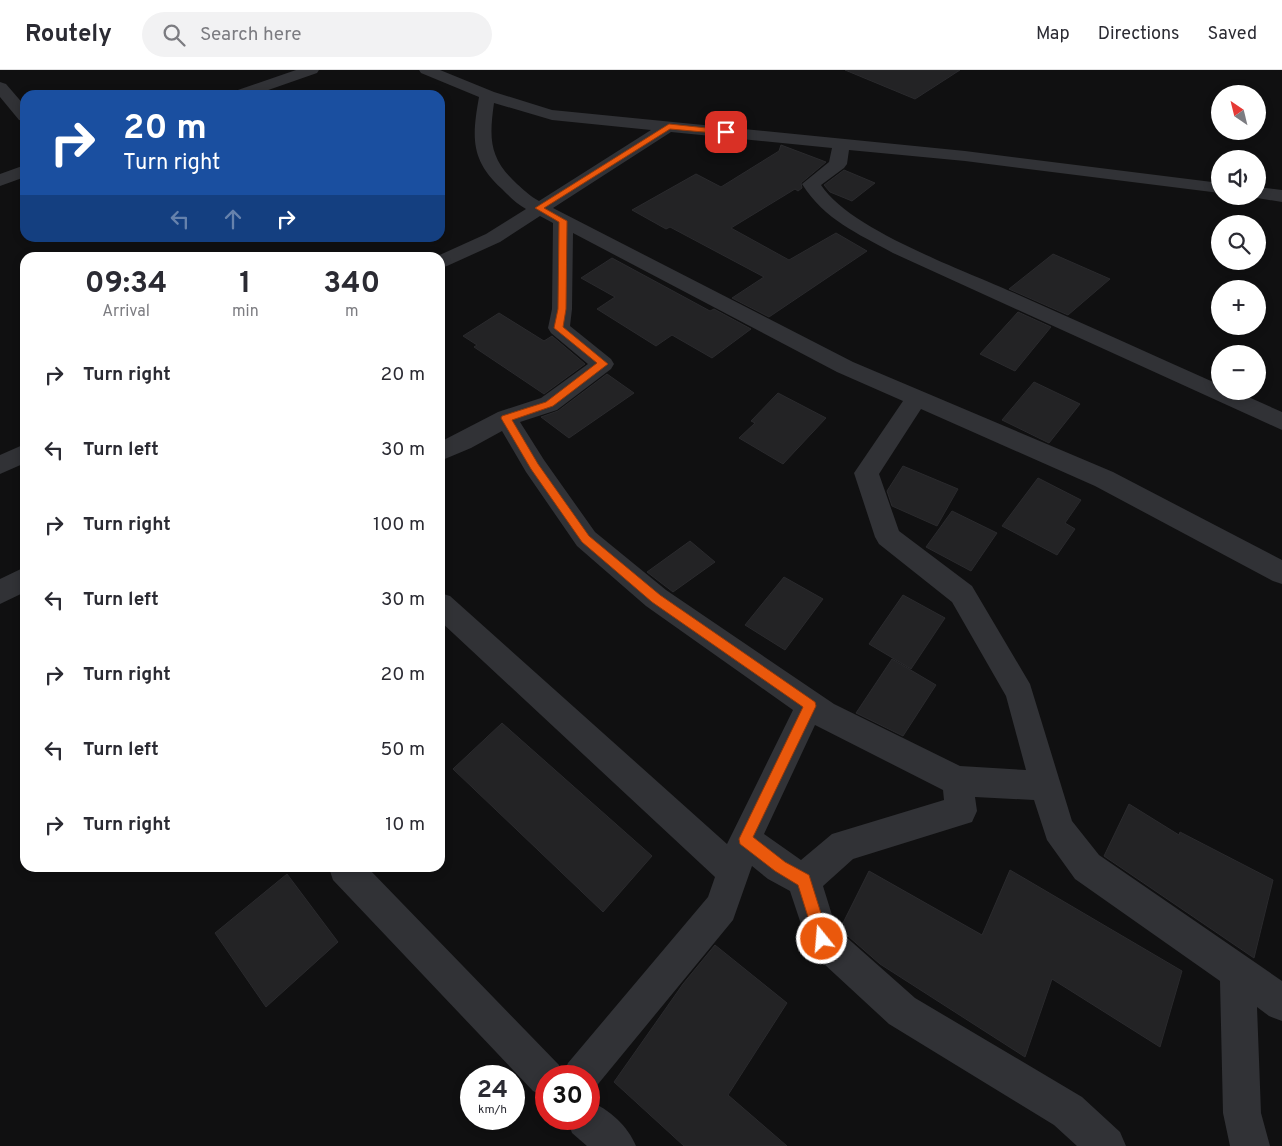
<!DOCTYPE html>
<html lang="en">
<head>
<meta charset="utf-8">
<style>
	:root { --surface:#fff; --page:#f2f2f3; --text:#2b2b33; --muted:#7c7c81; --line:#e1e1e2 }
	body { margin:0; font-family:Overpass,sans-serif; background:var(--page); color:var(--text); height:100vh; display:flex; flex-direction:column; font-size:19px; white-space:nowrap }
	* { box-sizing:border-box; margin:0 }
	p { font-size:16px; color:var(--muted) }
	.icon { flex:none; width:28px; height:28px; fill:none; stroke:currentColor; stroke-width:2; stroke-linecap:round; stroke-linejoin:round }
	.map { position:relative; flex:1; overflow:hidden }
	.sheet { position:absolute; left:20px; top:182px; width:425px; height:620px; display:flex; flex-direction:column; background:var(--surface); border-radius:15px; box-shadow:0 2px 8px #0003 }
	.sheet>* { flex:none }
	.top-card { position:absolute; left:20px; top:20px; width:425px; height:152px; border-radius:15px; box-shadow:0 2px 8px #0003; background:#1a4fa0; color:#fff; overflow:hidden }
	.needle { width:32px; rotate:325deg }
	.controls { position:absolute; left:1211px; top:15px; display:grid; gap:10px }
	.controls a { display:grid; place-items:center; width:55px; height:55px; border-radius:50%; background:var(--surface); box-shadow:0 2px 8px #0003; font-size:25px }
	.speed { position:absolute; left:460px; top:995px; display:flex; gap:10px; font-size:25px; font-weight:700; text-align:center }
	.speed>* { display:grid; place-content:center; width:65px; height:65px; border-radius:50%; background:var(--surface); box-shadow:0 2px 8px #0003; line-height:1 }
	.speed small { font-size:12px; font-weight:400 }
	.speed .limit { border:8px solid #d22; background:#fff; color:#111 }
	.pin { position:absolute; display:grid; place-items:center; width:42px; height:42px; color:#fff; margin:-21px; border-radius:10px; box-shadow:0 2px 8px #0006 }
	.me { position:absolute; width:55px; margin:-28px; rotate:343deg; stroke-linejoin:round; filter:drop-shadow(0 0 4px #0008) }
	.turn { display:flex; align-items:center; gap:18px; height:105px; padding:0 20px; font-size:22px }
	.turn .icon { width:65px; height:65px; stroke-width:2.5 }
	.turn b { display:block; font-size:35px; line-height:42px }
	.lanes { display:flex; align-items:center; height:48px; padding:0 20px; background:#0003; justify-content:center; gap:25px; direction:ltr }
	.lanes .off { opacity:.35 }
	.eta { display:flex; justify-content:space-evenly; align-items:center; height:85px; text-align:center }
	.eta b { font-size:30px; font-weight:700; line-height:35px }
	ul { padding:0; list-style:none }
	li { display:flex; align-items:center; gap:15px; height:75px; padding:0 20px }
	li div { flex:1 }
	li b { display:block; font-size:19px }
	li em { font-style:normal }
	header { display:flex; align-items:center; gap:30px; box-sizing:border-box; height:70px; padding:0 25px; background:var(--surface); border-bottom:1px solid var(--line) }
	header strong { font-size:24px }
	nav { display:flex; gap:28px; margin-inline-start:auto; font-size:18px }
	.search { width:350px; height:45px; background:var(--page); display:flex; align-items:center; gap:12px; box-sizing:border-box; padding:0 18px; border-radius:28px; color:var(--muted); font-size:19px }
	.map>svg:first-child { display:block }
</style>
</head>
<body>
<header>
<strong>Routely</strong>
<div class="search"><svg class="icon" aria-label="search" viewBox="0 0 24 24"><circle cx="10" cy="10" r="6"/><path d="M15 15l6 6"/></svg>Search here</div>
<nav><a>Map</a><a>Directions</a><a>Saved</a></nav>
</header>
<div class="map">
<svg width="1282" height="1076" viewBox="0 0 1282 1076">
	<rect width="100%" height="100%" fill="#101011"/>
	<!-- building -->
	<path fill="#232325" stroke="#2a2a2d" d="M845,0H960L915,29Z
		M781,75L826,92L801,113L802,118L798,121L795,119L731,158L789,190L836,163L867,181L769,247L732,228L764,207L670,157L666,159L632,140L696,104L721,117L779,81Z
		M844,100L875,113L852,131L830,122L824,115Z
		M1053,184L1110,209L1068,245L1009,219Z
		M612,188L710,241L714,239L751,259L712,288L672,265L656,276L597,239L615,227L581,208Z
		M1018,242L1051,257L1015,301L980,284Z
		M499,243L544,271L552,266L585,294L544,324L474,277L477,275L463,266Z
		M607,304L634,323L569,368L541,347L558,341Z
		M1034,312L1080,334L1049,373L1002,350Z
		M778,323L826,348L783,394L739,368L755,353L751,351Z
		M903,396L958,419L937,456L892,436L887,421Z
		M1038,408L1081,430L1065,453L1075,459L1057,485L1002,456Z
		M952,441L997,463L971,501L926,477Z
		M690,471L715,492L673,522L647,502Z
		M784,507L823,529L785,580L745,555Z
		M903,525L945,548L911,599L869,574Z
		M892,589L936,615L903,666L856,643Z
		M502,653L652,786L603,842L453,699Z
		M1129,734L1179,765L1180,762L1273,810L1254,888L1104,786Z
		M1010,800L1182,901L1160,977L1052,909L1025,987L880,894L840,859L869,801L982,865Z
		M287,804L338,872L266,937L215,863Z
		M715,875L787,933L728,1025L787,1076H684L614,1012L683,914Z"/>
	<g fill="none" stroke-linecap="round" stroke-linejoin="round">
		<!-- street -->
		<path fill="#313236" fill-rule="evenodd" d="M296,0H319L317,3L254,25H230L232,22Z
			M419,0H440L494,22L552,40L965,81L1220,113V123L965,91L849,80L847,94L844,98L821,115C849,159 963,200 1012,222C1081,253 1151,284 1220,315V321H1235L1282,342V360L893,183C857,163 825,150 802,114L829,92L832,78L671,62L553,138L853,292L1113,402L1282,490V514L1273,511L1095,416L921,339L879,404L899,461L972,516L1030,614L1072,751L1099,785L1282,911V951L1269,946L1257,937L1261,1043L1270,1076H1230L1223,1043L1220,911L1075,809L1047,770L1034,730L975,727L977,741L972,752L853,789L823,816L836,858L915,928L1082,1027L1120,1062L1126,1076H1077L1054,1055L889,954L810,881L790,821L768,809L752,796L733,850L594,1019L589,1022V1006H546V1027L533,1021L333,810L329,798H368L559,995L563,1004L568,993L708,827L715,807L440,551V523L450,526L727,774L793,640L646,536L577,476L526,402L502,361L471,378L440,391V372L498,342L541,328L588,294L551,263L548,258L552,239L553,153L540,146L500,172L447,196L440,198V188H433L486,164L526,139C517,134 509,126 502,119C470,90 472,67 479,27L421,3ZM494,33L552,50L651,60L539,131C531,127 524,120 517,114C489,88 489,69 494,33ZM573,163L837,302L903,331L854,403L875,467L879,474L952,532L1006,626L1026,700L960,696L834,634L666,520L595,462L544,390L520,352L557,340L611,299L614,294L611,289L570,256L572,239ZM815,655L943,720L944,730L832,764L801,790L764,764Z
			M0,12L6,14L25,36V51L19,50L0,27Z
			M25,95V107L0,116V104Z
			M1258,117L1282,120V132L1251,127L1258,126Z
			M25,374V393L0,404V385Z
			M25,497V522L0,534V509Z
			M589,1031C609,1039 628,1056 636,1076H587L572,1063L567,1049H589Z"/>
	</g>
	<!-- route -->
	<path fill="#ea580c" stroke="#983908" d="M669,54L726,60L730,62L726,64L670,59L544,138L567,151L566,239L563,257L608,294L553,336L512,350L538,394L589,466L660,525L815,632L816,636L753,767L785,792L809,805L829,869L827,874L822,877L817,874L815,869L798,815L775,801L740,774L739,769L803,637L652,532L582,472L531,399L501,348L502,346L546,332L597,293L554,258L558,239L559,152L535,138Z"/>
</svg>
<div class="controls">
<a><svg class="needle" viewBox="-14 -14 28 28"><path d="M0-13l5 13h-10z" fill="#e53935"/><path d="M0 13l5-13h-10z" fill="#7c7c81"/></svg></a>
<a><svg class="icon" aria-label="sound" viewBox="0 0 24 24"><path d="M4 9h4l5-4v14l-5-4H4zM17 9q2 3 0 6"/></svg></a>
<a><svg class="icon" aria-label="search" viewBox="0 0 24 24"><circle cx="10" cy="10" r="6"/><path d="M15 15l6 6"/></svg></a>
<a>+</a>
<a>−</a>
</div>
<div class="speed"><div>24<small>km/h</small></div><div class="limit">30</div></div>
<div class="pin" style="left:726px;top:62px;background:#d93025"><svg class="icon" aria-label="arrive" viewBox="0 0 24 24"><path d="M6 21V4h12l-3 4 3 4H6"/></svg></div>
<svg class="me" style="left:822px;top:869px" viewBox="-20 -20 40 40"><circle r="17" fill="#ea580c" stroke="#fff" stroke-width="3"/><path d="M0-11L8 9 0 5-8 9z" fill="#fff"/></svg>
<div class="top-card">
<div class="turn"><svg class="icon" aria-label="right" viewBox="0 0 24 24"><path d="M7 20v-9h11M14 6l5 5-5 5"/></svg><div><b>20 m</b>Turn right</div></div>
<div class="lanes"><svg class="icon off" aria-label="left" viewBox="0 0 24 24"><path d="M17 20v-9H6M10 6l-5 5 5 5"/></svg><svg class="icon off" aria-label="ahead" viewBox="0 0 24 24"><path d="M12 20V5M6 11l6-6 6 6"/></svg><svg class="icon" aria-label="right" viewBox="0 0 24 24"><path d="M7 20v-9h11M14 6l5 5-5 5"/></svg></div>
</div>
<section class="sheet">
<div class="eta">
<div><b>09:34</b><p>Arrival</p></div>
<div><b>1</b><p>min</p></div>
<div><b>340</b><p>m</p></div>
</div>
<ul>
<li><svg class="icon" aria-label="right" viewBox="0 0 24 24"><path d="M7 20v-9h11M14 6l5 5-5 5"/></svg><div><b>Turn right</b></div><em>20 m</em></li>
<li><svg class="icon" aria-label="left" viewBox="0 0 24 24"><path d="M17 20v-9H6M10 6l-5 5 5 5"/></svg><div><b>Turn left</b></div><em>30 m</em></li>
<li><svg class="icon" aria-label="right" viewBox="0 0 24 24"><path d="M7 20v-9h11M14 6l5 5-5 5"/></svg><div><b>Turn right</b></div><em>100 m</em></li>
<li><svg class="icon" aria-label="left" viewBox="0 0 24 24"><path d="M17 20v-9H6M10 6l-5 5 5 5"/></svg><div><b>Turn left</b></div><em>30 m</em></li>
<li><svg class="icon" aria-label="right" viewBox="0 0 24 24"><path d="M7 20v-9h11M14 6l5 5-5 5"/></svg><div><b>Turn right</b></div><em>20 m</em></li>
<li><svg class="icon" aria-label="left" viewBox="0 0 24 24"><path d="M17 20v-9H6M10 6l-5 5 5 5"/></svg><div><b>Turn left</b></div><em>50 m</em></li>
<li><svg class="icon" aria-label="right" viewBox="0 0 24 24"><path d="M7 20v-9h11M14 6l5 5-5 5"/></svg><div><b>Turn right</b></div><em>10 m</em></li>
</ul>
</section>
</div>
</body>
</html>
